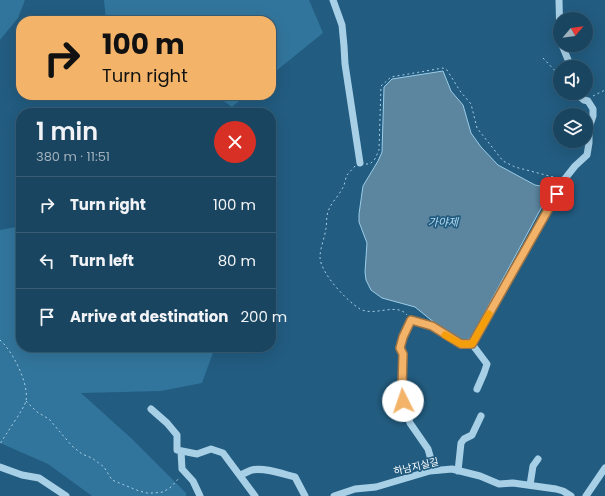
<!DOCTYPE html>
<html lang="en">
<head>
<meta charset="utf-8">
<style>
	:root { --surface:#1a4560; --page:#274f69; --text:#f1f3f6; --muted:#9fb1bd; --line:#385d75 }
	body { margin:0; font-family:Poppins,"Noto Sans KR",sans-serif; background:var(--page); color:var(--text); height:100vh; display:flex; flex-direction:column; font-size:15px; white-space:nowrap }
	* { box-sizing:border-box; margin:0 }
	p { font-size:13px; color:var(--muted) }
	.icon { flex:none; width:22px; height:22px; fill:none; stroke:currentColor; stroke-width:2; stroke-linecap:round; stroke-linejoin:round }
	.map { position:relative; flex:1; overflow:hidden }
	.side { position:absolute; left:16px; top:108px; width:260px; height:244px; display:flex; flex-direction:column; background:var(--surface); border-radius:16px; box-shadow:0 4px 16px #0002,0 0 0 1px var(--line) }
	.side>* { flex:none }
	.banner { position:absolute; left:16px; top:16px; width:260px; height:84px; border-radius:16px; box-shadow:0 4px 16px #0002,0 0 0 1px var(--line); background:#f3b369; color:#111; overflow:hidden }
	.needle { width:26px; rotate:61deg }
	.controls { position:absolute; left:553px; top:12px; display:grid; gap:8px }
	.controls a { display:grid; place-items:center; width:40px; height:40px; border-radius:50%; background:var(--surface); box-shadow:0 4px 16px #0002,0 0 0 1px var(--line); font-size:20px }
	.pin { position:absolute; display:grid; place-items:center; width:34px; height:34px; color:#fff; margin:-17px; border-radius:8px; box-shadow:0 2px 6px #0006 }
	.me { position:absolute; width:44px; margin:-22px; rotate:356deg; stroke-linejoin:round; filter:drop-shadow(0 0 3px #0008) }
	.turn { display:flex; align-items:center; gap:14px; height:84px; padding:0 20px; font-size:18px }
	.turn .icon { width:52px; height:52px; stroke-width:2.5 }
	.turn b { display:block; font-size:28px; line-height:34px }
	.round { display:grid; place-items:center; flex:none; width:42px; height:42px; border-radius:21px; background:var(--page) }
	.head { display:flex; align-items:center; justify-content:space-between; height:68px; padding:0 20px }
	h1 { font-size:24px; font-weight:600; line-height:30px }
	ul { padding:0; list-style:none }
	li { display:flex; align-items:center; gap:12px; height:56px; padding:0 20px; border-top:1px solid var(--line) }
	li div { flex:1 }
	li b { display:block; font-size:15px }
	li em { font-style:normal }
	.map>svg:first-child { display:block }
</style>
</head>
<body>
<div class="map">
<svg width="605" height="496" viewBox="0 0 605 496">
	<rect width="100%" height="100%" fill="#225c80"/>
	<!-- green -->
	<path fill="#32759c" d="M0,0H25L18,18L0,40Z
		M104,0H309L323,33L271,75V21H106Z
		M215,95H246L232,107Z
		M21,226V347H215L202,383L161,391L81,393L132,439L186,493V496H92L48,464L0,443V230Z"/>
	<!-- water -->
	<path fill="#5c859f" stroke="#9bcde8" d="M443,71L451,91L463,105L471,133L481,147L498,165L535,185L552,188L471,338L463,342L446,332L415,307L382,298L371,290L366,280L365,272L367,243L359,222V214L363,186L378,161L382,152L384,87L392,79Z"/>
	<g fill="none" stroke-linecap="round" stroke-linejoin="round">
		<!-- path -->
		<path stroke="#a7d0e7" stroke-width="1" stroke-dasharray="2 3" stroke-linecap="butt" d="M543,58L560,76
			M593,96L605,90
			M366,164H370L375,159L379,150L381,86L391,77L443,68L447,70L460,91L471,104L477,128L503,161L515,167L557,178
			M355,166C353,169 349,172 347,175C345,179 345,185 342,189C338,197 330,204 328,212C326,217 327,223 326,228C325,237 320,248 320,257C320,273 348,302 360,309C374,317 397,302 407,315
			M0,340C13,352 29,383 26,401C24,409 5,435 0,444
			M26,401L37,412L49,419L72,446L82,454L92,458L104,467L112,480L139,491L147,493H153L163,492L171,487L180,477"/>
		<!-- minor -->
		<path stroke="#a7d0e7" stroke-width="7" d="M333,0L342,25L344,46L345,64L360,163
			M559,0L560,40
			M562,45L571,67
			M472,344L564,180L575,166L587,155L589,143V128L593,116V109L588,101L584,100L576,93
			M472,344L487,364L484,373L477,389
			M151,409L167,423L177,435V450L197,454L211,449L223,453L255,496
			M181,451L182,469L193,481L200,496
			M0,467L22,475L39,478L66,496
			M430,471V456L428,449L410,423L403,401L402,388L403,354L400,348L403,337L411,320L432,326L461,345L472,344
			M458,471L461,443L464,439L472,435L481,416
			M240,475C244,474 248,471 252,470C264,467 283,474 295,477L305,496
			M530,485L533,466L538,459
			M334,496L355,489L376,487L430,471L452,469L480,476L499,484L513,483L556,489L563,491L571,496
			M586,496L605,468"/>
	</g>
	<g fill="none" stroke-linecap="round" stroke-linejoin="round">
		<defs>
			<path id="route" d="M403,401L402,388L403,354L400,348L403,337L411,320L432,326L461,344H472L557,194"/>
		</defs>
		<!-- route casing -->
		<use href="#route" stroke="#9e7444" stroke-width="10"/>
		<!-- route -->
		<use href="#route" stroke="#f3b369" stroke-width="7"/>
		<!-- slow -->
		<path stroke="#f59e0b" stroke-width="7" d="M445,335L461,344H472L489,314"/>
	</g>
	<g text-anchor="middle" stroke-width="3.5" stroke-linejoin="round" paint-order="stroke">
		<!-- street labels -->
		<g font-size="10" fill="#fff" stroke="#225c80">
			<text transform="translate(416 466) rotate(-13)" y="4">하남지실길</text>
		</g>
		<!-- water labels -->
		<g font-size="11" font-style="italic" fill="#b3d9ef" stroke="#225c80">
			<text x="443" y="226">가야제</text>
		</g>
	</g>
</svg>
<div class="controls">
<a><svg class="needle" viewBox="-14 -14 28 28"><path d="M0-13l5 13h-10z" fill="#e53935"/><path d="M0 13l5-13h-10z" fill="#9fb1bd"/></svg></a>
<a><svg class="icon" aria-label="sound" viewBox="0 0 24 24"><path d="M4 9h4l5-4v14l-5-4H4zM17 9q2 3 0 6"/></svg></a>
<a><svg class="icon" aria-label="layers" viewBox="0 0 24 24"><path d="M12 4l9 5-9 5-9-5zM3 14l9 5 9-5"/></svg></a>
</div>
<div class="pin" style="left:557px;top:194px;background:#d93025"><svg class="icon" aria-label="arrive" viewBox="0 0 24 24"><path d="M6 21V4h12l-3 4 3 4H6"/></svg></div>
<svg class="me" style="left:403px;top:401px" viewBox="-20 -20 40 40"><circle r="19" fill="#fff"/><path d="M0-13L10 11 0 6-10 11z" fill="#f3b369"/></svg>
<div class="banner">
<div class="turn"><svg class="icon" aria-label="right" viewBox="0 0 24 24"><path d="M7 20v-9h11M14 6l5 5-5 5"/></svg><div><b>100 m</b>Turn right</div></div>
</div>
<section class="side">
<div class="head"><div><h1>1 min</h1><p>380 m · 11:51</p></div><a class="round" style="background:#d93025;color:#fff"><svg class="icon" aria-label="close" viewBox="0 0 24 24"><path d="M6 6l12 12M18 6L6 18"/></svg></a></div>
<ul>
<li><svg class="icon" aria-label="right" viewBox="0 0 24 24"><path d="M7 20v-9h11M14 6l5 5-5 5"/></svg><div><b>Turn right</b></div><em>100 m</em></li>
<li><svg class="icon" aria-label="left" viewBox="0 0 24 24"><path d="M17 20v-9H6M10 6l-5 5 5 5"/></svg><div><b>Turn left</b></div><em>80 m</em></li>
<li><svg class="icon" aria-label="arrive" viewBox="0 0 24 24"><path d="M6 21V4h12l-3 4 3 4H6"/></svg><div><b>Arrive at destination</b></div><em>200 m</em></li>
</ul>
</section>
</div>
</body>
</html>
